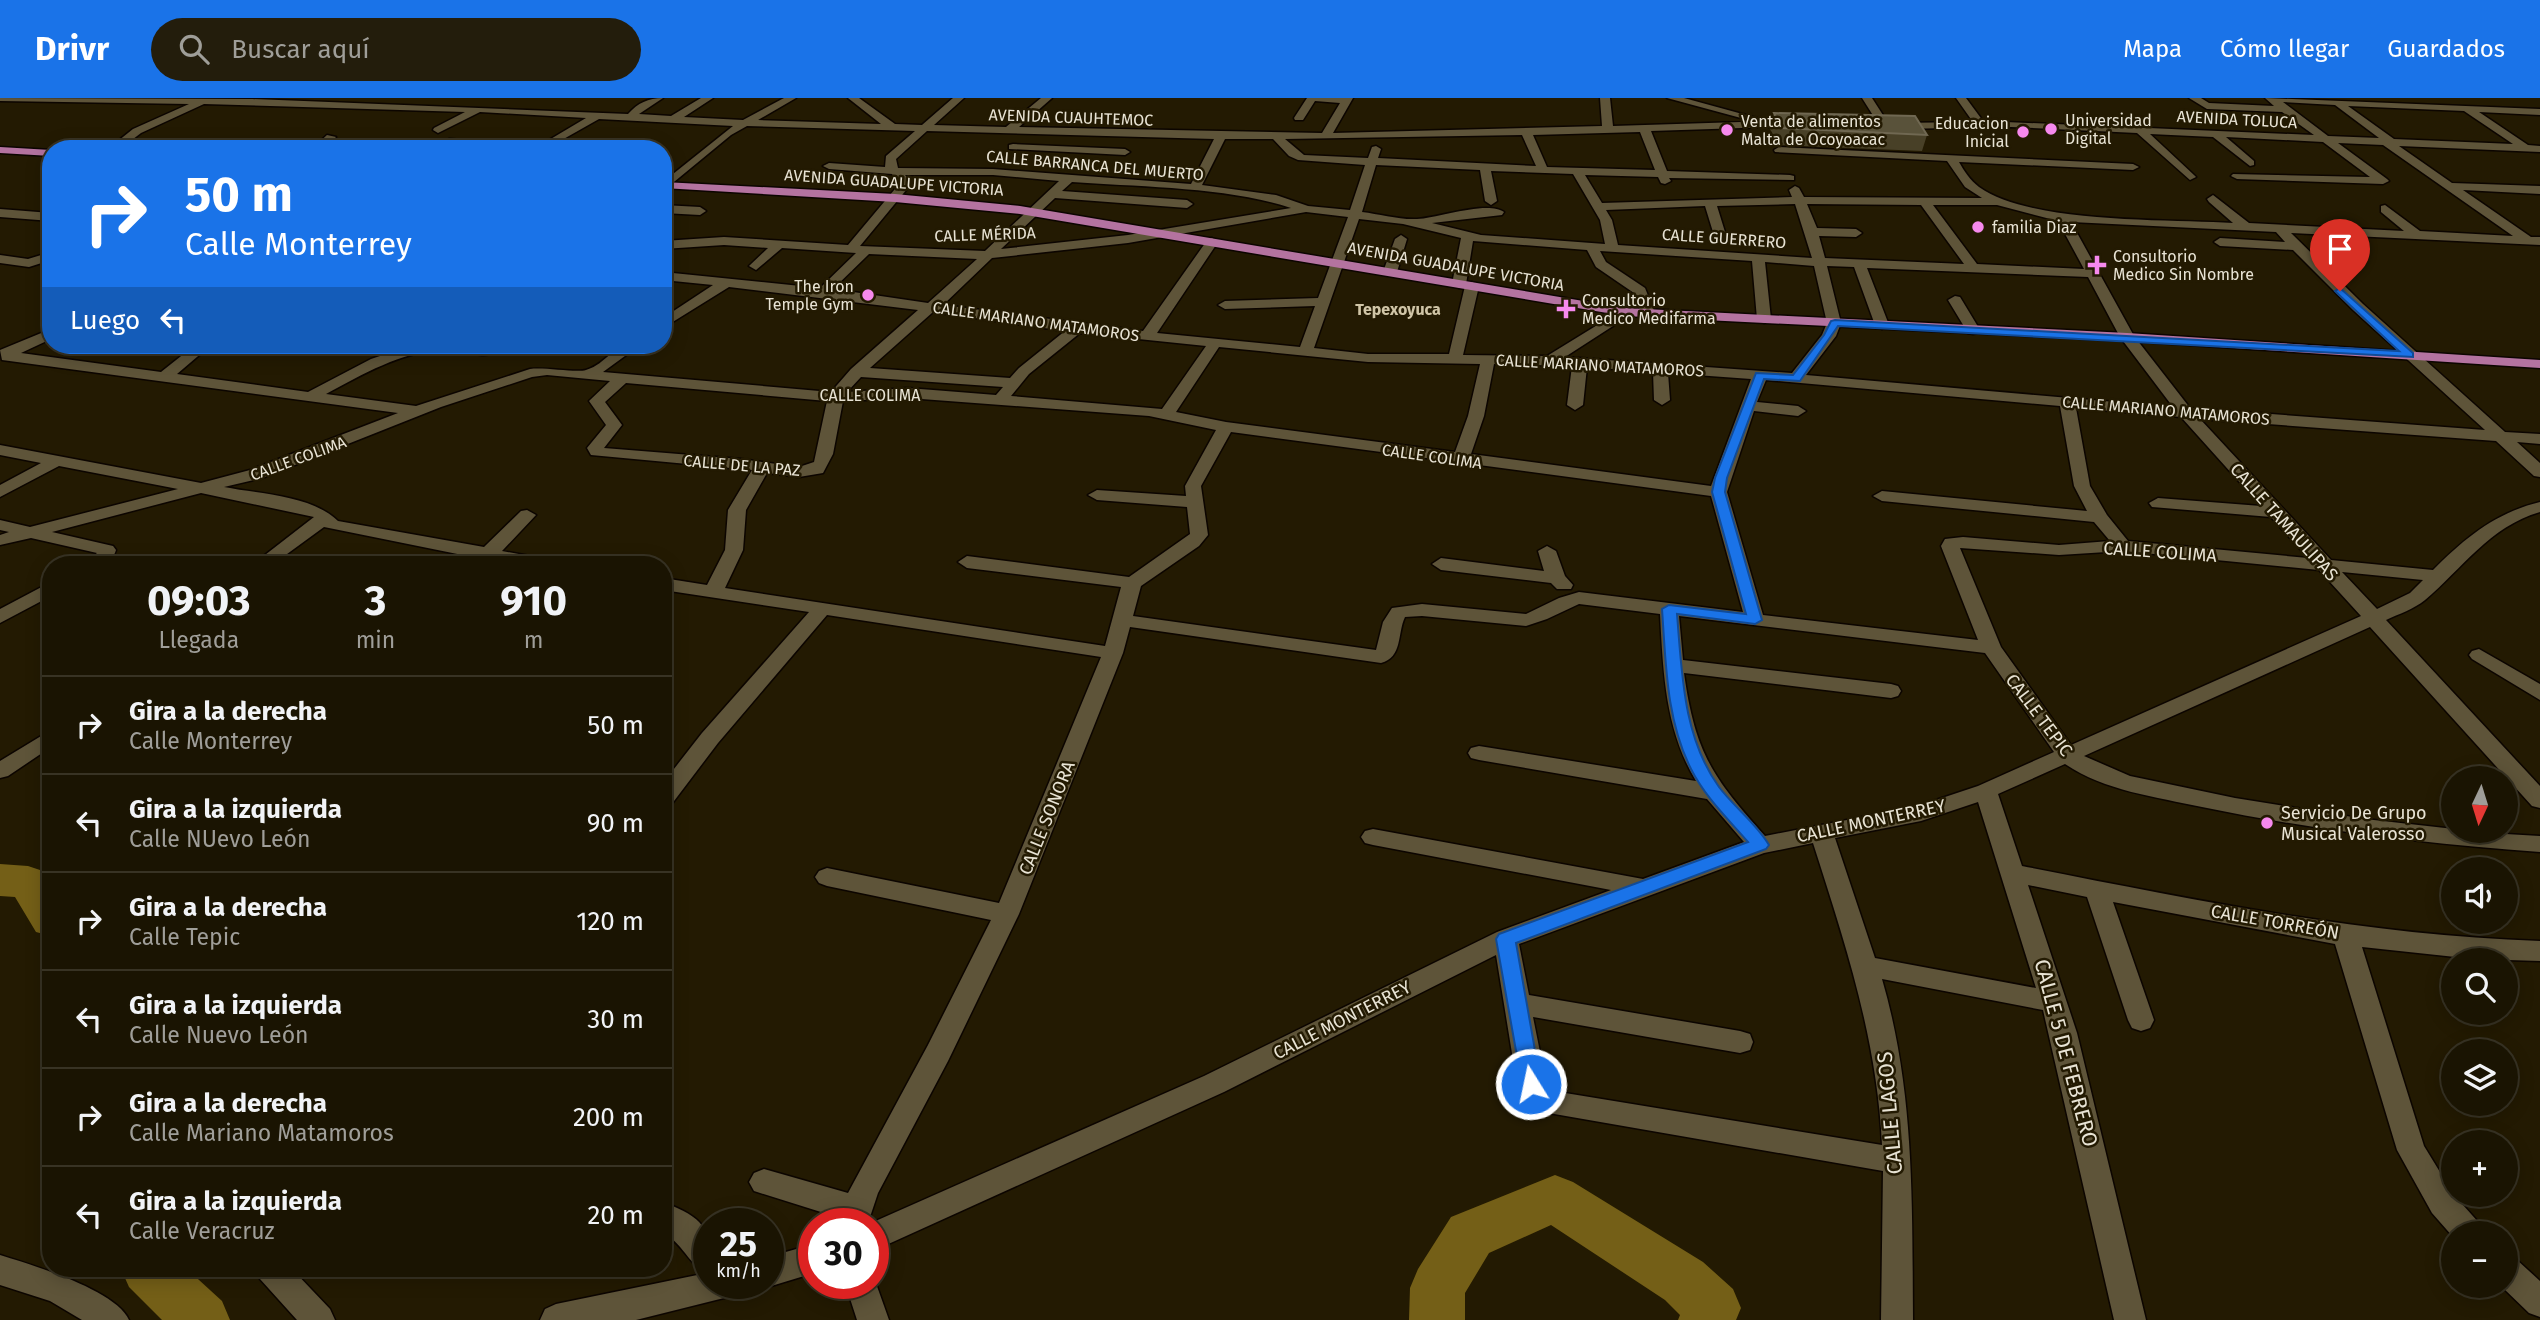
<!DOCTYPE html>
<html lang="es">
<head>
<meta charset="utf-8">
<style>
	:root { --surface:#1a1402; --page:#231d0c; --text:#f1f3f6; --muted:#9f9e99; --line:#383324; --accent:#1a73e8 }
	body { margin:0; font-family:"Fira Sans",sans-serif; background:var(--page); color:var(--text); height:100vh; display:flex; flex-direction:column; font-size:26px; white-space:nowrap }
	* { box-sizing:border-box; margin:0 }
	p { font-size:23px; color:var(--muted) }
	.icon { flex:none; width:38px; height:38px; fill:none; stroke:currentColor; stroke-width:2; stroke-linecap:round; stroke-linejoin:round }
	.map { position:relative; flex:1; overflow:hidden }
	.panel { position:absolute; left:42px; top:458px; width:630px; height:721px; display:flex; flex-direction:column; background:var(--surface); border-radius:28px; box-shadow:0 4px 18px #0003,0 0 0 2px var(--line) }
	.panel>* { flex:none }
	.banner { position:absolute; left:42px; top:42px; width:630px; height:214px; border-radius:28px; box-shadow:0 4px 18px #0003,0 0 0 2px var(--line); background:#1a73e8; color:#fff; overflow:hidden }
	.needle { width:46px; rotate:184deg }
	.controls { position:absolute; left:2441px; top:668px; display:grid; gap:14px }
	.controls a { display:grid; place-items:center; width:77px; height:77px; border-radius:50%; background:var(--surface); box-shadow:0 4px 18px #0003,0 0 0 2px var(--line); font-size:35px }
	.speed { position:absolute; left:693px; top:1110px; display:flex; gap:14px; font-size:35px; font-weight:700; text-align:center }
	.speed>* { display:grid; place-content:center; width:91px; height:91px; border-radius:50%; background:var(--surface); box-shadow:0 4px 18px #0003,0 0 0 2px var(--line); line-height:1 }
	.speed small { font-size:18px; font-weight:400 }
	.speed .limit { border:10px solid #d22; background:#fff; color:#111 }
	.pin { position:absolute; display:grid; place-items:center; width:60px; height:60px; color:#fff; margin:-72px -30px; border-radius:50% 50% 50% 0; rotate:-45deg; box-shadow:0 0 7px #0007 }
	.pin .icon { rotate:45deg }
	.me { position:absolute; width:77px; margin:-38px; rotate:350deg; stroke-linejoin:round; filter:drop-shadow(0 0 5px #0008) }
	.turn { display:flex; align-items:center; gap:24px; height:147px; padding:0 28px; font-size:32px }
	.turn .icon { width:91px; height:91px; stroke-width:2.5 }
	.turn b { display:block; font-size:49px; line-height:60px }
	.then { display:flex; align-items:center; height:66px; padding:0 28px; background:#0003; gap:14px; font-size:26px }
	.eta { display:flex; justify-content:space-evenly; align-items:center; height:119px; text-align:center }
	.eta b { font-size:42px; font-weight:700; line-height:49px }
	ul { padding:0; list-style:none }
	li { display:flex; align-items:center; gap:21px; height:98px; padding:0 28px; border-top:2px solid var(--line) }
	li div { flex:1 }
	li b { display:block; font-size:26px }
	li em { font-style:normal }
	header { display:flex; align-items:center; gap:42px; box-sizing:border-box; height:98px; padding:0 35px; background:var(--accent); color:#fff }
	header strong { font-size:33px }
	nav { display:flex; gap:38px; margin-inline-start:auto; font-size:24px }
	.search { width:490px; height:63px; background:var(--page); display:flex; align-items:center; gap:18px; box-sizing:border-box; padding:0 24px; border-radius:38px; color:var(--muted); font-size:26px }
	.map>svg:first-child { display:block }
</style>
</head>
<body>
<header>
<strong>Drivr</strong>
<div class="search"><svg class="icon" aria-label="search" viewBox="0 0 24 24"><circle cx="10" cy="10" r="6"/><path d="M15 15l6 6"/></svg>Buscar aquí</div>
<nav><a>Mapa</a><a>Cómo llegar</a><a>Guardados</a></nav>
</header>
<div class="map">
<svg width="2540" height="1222" viewBox="0 0 2540 1222">
	<rect width="100%" height="100%" fill="#231a02"/>
	<g fill="none" stroke-linecap="round" stroke-linejoin="round">
		<!-- river -->
		<path fill="#745f17" fill-rule="evenodd" d="M0,766L28,768L43,773L51,785V838L36,834L15,799L0,798Z
			M1555,1077L1573,1084L1703,1164L1733,1191L1741,1210L1736,1222H1678L1680,1217L1665,1202L1551,1127L1489,1155L1465,1195V1222H1409L1410,1190L1418,1171L1451,1119Z
			M121,1171H187L222,1203L230,1222H162L129,1189Z"/>
		<defs>
			<path id="minor" d="M0,0L252,1L628,16C638,5 648,0 663,0L639,16L671,18L701,0H713L684,19L743,22L784,0H796L758,22L881,26L848,0H859L895,26L922,27L953,0H964L934,27L1006,29L1041,0H1052L1019,29L1322,35L1340,5L1315,3L1303,22H1295L1294,20L1307,0H1353L1333,35L1602,28L1600,0H1610L1613,28L1800,22L1805,25L1800,28L1651,33L1667,73L1790,77L1794,78V82L1669,80L1671,83L1665,86L1661,85L1658,79L1585,77L1602,105L1792,99L1789,92L1795,88L1799,90L1804,99L1982,100L1965,89L1947,63L1775,54L1774,52L1779,49L2133,66L2139,69L2133,72L1959,64C1964,73 1970,82 1979,89C2031,126 2168,121 2233,125L2209,104L2207,101L2213,97L2249,125L2404,133L2381,114V108L2385,107L2420,133L2513,138L2383,47L2338,45L2387,81L2389,83L2383,86L2237,81L2231,78L2233,76L2370,79L2323,44L2226,39L2254,63V67L2250,68L2213,39L2150,36L2194,77L2196,79L2190,82L2137,35L2011,29L1895,31L1890,28L1885,31L1881,30L1862,0H1872L1890,28L1895,25L1973,24L1956,0H1966L1983,23L2314,37L2282,14L2207,11L2189,0H2201L2209,5L2274,8L2265,0L2540,11V17L2479,14L2528,47L2540,48V54L2399,48L2452,85L2540,88V96L2463,92L2531,139H2540V147L2291,135L2363,206L2505,334L2540,336V346L2517,344L2540,365V379L2534,378L2496,343L2200,321L2331,462L2433,472C2465,440 2495,415 2540,404V414C2489,429 2463,470 2425,502C2414,511 2399,516 2386,522L2540,688V710L2532,708L2370,529L2084,658L2130,678L2235,700L2365,721L2454,731V733L2540,738V754C2426,746 2314,732 2202,709C2156,699 2105,693 2065,666L1998,696L2022,768C2195,802 2364,837 2540,843V863L2474,861L2362,849L2424,1048L2454,1097L2480,1126L2484,1136H2454V1140L2432,1115L2397,1052L2335,846L2113,804L2154,922L2150,930L2141,933L2132,930L2128,922L2087,799L2028,787L2077,935L2146,1222H2114L2043,912L1882,881C1915,994 1912,1106 1913,1222H1881L1883,1073L1537,1013L1527,1005L1517,986L1496,857L1224,994L873,1153V1125H871L1204,978L1497,834L1611,792L1373,747L1365,745L1361,739L1365,733L1373,731L1643,781L1744,744L1707,701L1479,662L1471,660L1468,655L1471,650L1479,648L1696,683C1665,632 1663,573 1660,516L1579,506L1547,521L1526,528L1422,518L1405,519C1397,536 1403,559 1381,565L1130,529L1123,555L1019,816L948,963L878,1095L868,1125H838L840,1120L754,1093L749,1084L754,1075L764,1071L848,1095L928,947L991,822L827,788L819,785L815,779L819,773L827,770L999,805L1101,559L827,517L718,645L671,707L663,709V685L702,635L809,514L663,492V480L707,487L725,452L728,412L752,372L591,357L587,350L606,327L589,303L610,283L547,277L532,279L441,309L262,380L224,389C259,396 311,397 338,423L484,449L521,413L527,412L536,417L502,453L557,463L559,467H521L487,462L324,429L272,467H252L314,419L201,395L52,434L113,448L116,452C110,470 99,467 82,467L97,455L31,440L0,447V437L9,434L0,432V422L30,429L178,391L59,368L0,399V387L41,365L0,357V347L201,385L250,372L398,315L2,262L0,252L51,231V241L21,255L161,274L195,247H211L177,276L308,294L371,261L410,248L478,247L495,250L497,253C486,263 459,251 444,251C401,254 363,276 326,296L416,308L530,271C545,269 576,275 586,272C609,265 608,247 640,247L603,274L831,294L851,271L918,212L729,189L663,230V220L713,187L663,182V174L820,190L856,155L782,150L756,172L749,168L768,150L724,147L663,151V143L724,139L848,147L900,85L892,76L829,71L823,68L829,65L885,69L886,58L915,33L747,28L731,37L663,93V84L733,28L599,21L553,47L548,44L549,42L586,20L480,14L438,35L433,32L434,30L465,14L204,6L141,35L120,51H108L133,31L189,6L0,3ZM2283,4L2335,7L2379,40L2328,38ZM2348,8L2464,13L2513,46L2394,41ZM927,33L1214,41L1191,86L993,71L898,70L896,61ZM1640,34L1655,72L1547,69L1533,37ZM1522,37L1536,68L1378,60L1381,51L1376,48L1372,49L1368,60L1304,57L1285,41ZM1225,41H1273L1289,58L1298,62L1365,67L1350,112L1308,108L1276,97L1202,87ZM1376,67L1480,72L1485,103L1491,107L1497,103L1491,73L1573,76L1600,122L1605,146L1481,137L1432,125L1502,117L1504,114C1488,102 1438,120 1417,121C1400,122 1379,116 1362,114ZM905,77H993L1059,83L985,153L860,148L912,85ZM1072,84C1139,89 1228,89 1291,110L1128,137L1001,151L1055,100L1187,110L1193,106L1187,102L1062,93ZM1795,106L1812,160L1618,147L1612,122L1606,112L1705,108L1713,134L1719,138L1725,134L1717,108ZM1807,106L1921,107L1964,166L1825,160L1819,138L1856,139L1862,135L1856,131L1817,130ZM1933,107H1997L2058,123L2084,171L1977,166ZM1306,114L1348,119L1318,200L1225,203L1218,207L1225,211L1315,208L1300,249L1157,235L1218,144L1212,140L1208,141L1143,233L943,207L992,160L1128,145ZM1359,121L1403,126L1461,140L1452,186L1459,190L1466,186L1473,143L1587,152L1596,169L1634,195L1641,215L1648,219L1655,215L1645,190L1606,164L1600,153L1752,163L1757,221L1764,225L1771,221L1765,164L1814,168L1827,225L1822,237L1792,275L1565,259L1630,217L1632,214L1625,210L1547,258L1463,257L1479,188L1472,184L1465,188L1449,256H1368L1314,250ZM2071,124L2276,134L2285,144L2220,140L2214,144L2220,148L2293,152L2353,212L2485,332L2190,310L2134,238ZM869,156L977,161L928,205L833,191ZM1827,168L1854,169L1875,227L1882,231L1889,227L1867,170L2088,179L2120,239L2173,309L1806,277L1836,238L1841,225ZM933,214L1065,233L1019,270L1010,280L870,270ZM1080,235L1206,248L1162,311L1011,298L1029,276ZM1219,249L1368,264L1480,266L1468,318L1455,354L1226,324L1176,314ZM1494,266L1572,268L1567,307L1575,312L1583,307L1587,269L1653,274L1654,302L1662,307L1670,302L1668,275L1751,281L1711,388L1471,356L1484,318ZM861,279L1003,289L996,297L908,290L847,294ZM1766,282L2060,308L2074,388L2087,413L1882,393L1873,398L1882,403L2094,424L2110,443L2059,447L1963,439L1945,441L1941,448L1978,542L1763,517L1727,394L1754,313L1798,318L1806,313L1798,308L1757,304ZM626,285L827,303L814,364L799,369L741,361L604,350L622,327L605,304ZM908,300L1149,318L1216,332L1185,388L1186,398L1097,392L1088,397L1097,402L1187,409L1190,436L1129,479L967,458L958,464L967,470L1121,489L1105,548L725,490L743,452L746,412L767,375L799,379L823,375L833,356L843,303ZM2076,310L2181,319L2261,408L2158,400L2149,405L2152,409L2271,419L2308,460L2128,443L2107,417L2090,388ZM1231,334L1711,398L1743,514L1579,494L1559,500L1526,516L1422,506L1392,510L1383,524L1376,552L1133,518L1141,488L1199,448L1208,437L1201,388ZM1960,450L2059,457L2123,453L2319,472L2361,518L2071,647L2001,549ZM2342,474L2423,482L2410,495L2377,511ZM1679,518L1985,555L2054,654L1978,688L1918,708L1765,738C1712,679 1695,654 1684,575L1891,600L1898,598L1901,593L1898,588L1891,586L1683,562ZM1978,704L2036,890L1875,860L1835,740L1921,723ZM1813,745C1845,845 1877,940 1882,1047L1553,993L1547,989L1533,919L1740,955L1750,952L1753,944L1750,936L1740,933L1529,897L1519,846L1764,755Z
				M1667,0H1684L1757,20L1752,23Z
				M327,37L336,39L324,51H312Z
				M449,41L527,46L532,49L503,51L450,47L443,51H428Z
				M1013,46L1125,51L1130,54L1125,57L1009,51V47Z
				M663,107L700,109L706,113L700,117L663,115Z
				M0,111L51,115V123L0,119Z
				M1401,137L1407,141L1397,174L1395,177H1385L1383,174L1395,141Z
				M51,154V162L29,169L0,165V157L28,161Z
				M1955,198L1960,199L1980,232L1978,235L1973,236L1968,235L1948,202Z
				M1547,448L1556,453L1565,478L1573,487L1571,491H1557L1551,485L1441,472L1432,466L1441,460L1544,473L1538,453Z
				M51,484V498L0,525V511Z
				M2479,551L2540,586V602L2472,561L2469,557L2472,553Z
				M51,632V649L8,678L0,680V663Z
				M663,1104C715,1124 709,1136 709,1185H745L740,1196L636,1222H540L545,1211L556,1206L707,1175C690,1168 683,1146 663,1134Z
				M814,1146V1175L768,1189L758,1185H768V1159Z
				M0,1157C32,1167 116,1192 129,1222H82L50,1203L0,1187Z
				M2506,1157L2517,1162L2540,1183V1219L2529,1215L2501,1188H2506Z
				M256,1171H292L330,1211L335,1222H297L260,1181Z
				M873,1177L889,1222H857L845,1185H873Z"/>
			<path id="major" d="M0,49L51,52V58L0,55Z
				M663,84L895,96L1020,108L1625,210L2127,235L2540,262V270L2127,243L1625,218L1020,116L895,104L663,90Z"/>
		</defs>
		<!-- minor casing -->
		<use href="#minor" stroke="#0c0500" stroke-width="3"/>
		<!-- major casing -->
		<use href="#major" stroke="#0c0500" stroke-width="3"/>
		<!-- minor -->
		<use href="#minor" fill="#5e5439" fill-rule="evenodd"/>
		<!-- major -->
		<use href="#major" fill="#b473a0" fill-rule="evenodd"/>
	</g>
	<!-- wall -->
	<path fill="#484027" d="M1774,15L1927,37L1922,53L1778,47L1770,31Z"/>
	<!-- building -->
	<path fill="#59523a" stroke="#706852" stroke-width="2" d="M1774,15L1915,18L1927,37L1781,30Z"/>
	<!-- route -->
	<path fill="#1a73e8" stroke="#114b97" stroke-width="2" d="M2340,190L2413,255V259L1838,228L1800,283L1764,281L1727,380L1725,394L1762,522L1755,526L1677,516C1682,576 1683,639 1719,689C1734,709 1756,725 1769,747L1766,751L1516,845L1541,986L1538,992L1531,995L1523,992L1496,841L1499,836L1748,744C1728,721 1705,699 1691,671C1666,621 1666,566 1662,511L1669,507L1746,516L1712,394L1715,380L1756,275L1793,277L1824,237L1831,223L1835,222L2399,253L2337,195L2335,193Z"/>
	<!-- markers -->
	<g fill="#f689ed" stroke="#231a02" stroke-width="2.5">
		<circle cx="2051" cy="31" r="7"/>
		<circle cx="1727" cy="32" r="7"/>
		<circle cx="2023" cy="34" r="7"/>
		<circle cx="1978" cy="129" r="7"/>
		<path d="M2093.5 156.5h7v7h7v7h-7v7h-7v-7h-7v-7h7z"/>
		<circle cx="868" cy="197" r="7"/>
		<path d="M1562.5 200.5h7v7h7v7h-7v7h-7v-7h-7v-7h7z"/>
		<circle cx="2267" cy="725" r="7"/>
	</g>
	<g text-anchor="middle" stroke-width="5" stroke-linejoin="round" paint-order="stroke">
		<!-- far-street labels -->
		<g font-size="16" fill="#e8e3d4" stroke="#231a02">
			<text transform="translate(1071 19) rotate(2)" y="6">AVENIDA CUAUHTEMOC</text>
			<text transform="translate(2237 21) rotate(3)" y="6">AVENIDA TOLUCA</text>
			<text transform="translate(1095 67) rotate(5)" y="6">CALLE BARRANCA DEL MUERTO</text>
			<text transform="translate(894 84) rotate(4)" y="6">AVENIDA GUADALUPE VICTORIA</text>
			<text transform="translate(985 136) rotate(-2)" y="6">CALLE MÉRIDA</text>
			<text transform="translate(1724 140) rotate(4)" y="6">CALLE GUERRERO</text>
			<text transform="translate(1456 168) rotate(10)" y="6">AVENIDA GUADALUPE VICTORIA</text>
			<text transform="translate(1036 223) rotate(8)" y="6">CALLE MARIANO MATAMOROS</text>
			<text transform="translate(1600 267) rotate(3)" y="6">CALLE MARIANO MATAMOROS</text>
			<text x="870" y="303">CALLE COLIMA</text>
			<text transform="translate(2166 312) rotate(5)" y="6">CALLE MARIANO MATAMOROS</text>
			<text transform="translate(1432 358) rotate(8)" y="6">CALLE COLIMA</text>
			<text transform="translate(298 360) rotate(-20)" y="6">CALLE COLIMA</text>
			<text transform="translate(742 367) rotate(5)" y="6">CALLE DE LA PAZ</text>
		</g>
		<!-- far-poi labels -->
		<g font-size="16" fill="#e8e3d4" stroke="#231a02" text-anchor="start">
			<text x="2065" y="28">Universidad<tspan x="2065" dy="18">Digital</tspan></text>
			<text x="1741" y="29">Venta de alimentos<tspan x="1741" dy="18">Malta de Ocoyoacac</tspan></text>
			<text x="2009" y="31" text-anchor="end">Educacion<tspan x="2009" dy="18">Inicial</tspan></text>
			<text x="1992" y="135">familia Diaz</text>
			<text x="2113" y="164">Consultorio<tspan x="2113" dy="18">Medico Sin Nombre</tspan></text>
			<text x="854" y="194" text-anchor="end">The Iron<tspan x="854" dy="18">Temple Gym</tspan></text>
			<text x="1582" y="208">Consultorio<tspan x="1582" dy="18">Medico Medifarma</tspan></text>
		</g>
		<!-- far-neighbourhood labels -->
		<g font-size="16" font-weight="bold" fill="#d0c5a7" stroke="#231a02">
			<text x="1398" y="217">Tepexoyuca</text>
		</g>
		<!-- street labels -->
		<g font-size="18" fill="#e8e3d4" stroke="#231a02">
			<text transform="translate(2284 424) rotate(48)" y="6">CALLE TAMAULIPAS</text>
			<text transform="translate(2160 454) rotate(4)" y="6">CALLE COLIMA</text>
			<text transform="translate(2039 617) rotate(53)" y="6">CALLE TEPIC</text>
			<text transform="translate(1047 720) rotate(-68)" y="6">CALLE SONORA</text>
			<text transform="translate(1871 723) rotate(-12)" y="6">CALLE MONTERREY</text>
			<text transform="translate(2275 824) rotate(10)" y="6">CALLE TORREÓN</text>
			<text transform="translate(1342 922) rotate(-27)" y="6">CALLE MONTERREY</text>
		</g>
		<!-- poi labels -->
		<g font-size="18" fill="#e8e3d4" stroke="#231a02" text-anchor="start">
			<text x="2281" y="721">Servicio De Grupo<tspan x="2281" dy="21">Musical Valerosso</tspan></text>
		</g>
		<!-- near-street labels -->
		<g font-size="21" fill="#e8e3d4" stroke="#231a02">
			<text transform="translate(2066 955) rotate(75)" y="7">CALLE 5 DE FEBRERO</text>
			<text transform="translate(1890 1015) rotate(-95)" y="7">CALLE LAGOS</text>
		</g>
	</g>
</svg>
<div class="controls">
<a><svg class="needle" viewBox="-14 -14 28 28"><path d="M0-13l5 13h-10z" fill="#e53935"/><path d="M0 13l5-13h-10z" fill="#9f9e99"/></svg></a>
<a><svg class="icon" aria-label="sound" viewBox="0 0 24 24"><path d="M4 9h4l5-4v14l-5-4H4zM17 9q2 3 0 6"/></svg></a>
<a><svg class="icon" aria-label="search" viewBox="0 0 24 24"><circle cx="10" cy="10" r="6"/><path d="M15 15l6 6"/></svg></a>
<a><svg class="icon" aria-label="layers" viewBox="0 0 24 24"><path d="M12 4l9 5-9 5-9-5zM3 14l9 5 9-5"/></svg></a>
<a>+</a>
<a>−</a>
</div>
<div class="speed"><div>25<small>km/h</small></div><div class="limit">30</div></div>
<div class="pin" style="left:2340px;top:193px;background:#d93025"><svg class="icon" aria-label="arrive" viewBox="0 0 24 24"><path d="M6 21V4h12l-3 4 3 4H6"/></svg></div>
<svg class="me" style="left:1531px;top:986px" viewBox="-20 -20 40 40"><circle r="17" fill="#1a73e8" stroke="#fff" stroke-width="3"/><path d="M0-11L8 9 0 5-8 9z" fill="#fff"/></svg>
<div class="banner">
<div class="turn"><svg class="icon" aria-label="right" viewBox="0 0 24 24"><path d="M7 20v-9h11M14 6l5 5-5 5"/></svg><div><b>50 m</b>Calle Monterrey</div></div>
<div class="then">Luego<svg class="icon" aria-label="left" viewBox="0 0 24 24"><path d="M17 20v-9H6M10 6l-5 5 5 5"/></svg></div>
</div>
<section class="panel">
<div class="eta">
<div><b>09:03</b><p>Llegada</p></div>
<div><b>3</b><p>min</p></div>
<div><b>910</b><p>m</p></div>
</div>
<ul>
<li><svg class="icon" aria-label="right" viewBox="0 0 24 24"><path d="M7 20v-9h11M14 6l5 5-5 5"/></svg><div><b>Gira a la derecha</b><p>Calle Monterrey</p></div><em>50 m</em></li>
<li><svg class="icon" aria-label="left" viewBox="0 0 24 24"><path d="M17 20v-9H6M10 6l-5 5 5 5"/></svg><div><b>Gira a la izquierda</b><p>Calle NUevo León</p></div><em>90 m</em></li>
<li><svg class="icon" aria-label="right" viewBox="0 0 24 24"><path d="M7 20v-9h11M14 6l5 5-5 5"/></svg><div><b>Gira a la derecha</b><p>Calle Tepic</p></div><em>120 m</em></li>
<li><svg class="icon" aria-label="left" viewBox="0 0 24 24"><path d="M17 20v-9H6M10 6l-5 5 5 5"/></svg><div><b>Gira a la izquierda</b><p>Calle Nuevo León</p></div><em>30 m</em></li>
<li><svg class="icon" aria-label="right" viewBox="0 0 24 24"><path d="M7 20v-9h11M14 6l5 5-5 5"/></svg><div><b>Gira a la derecha</b><p>Calle Mariano Matamoros</p></div><em>200 m</em></li>
<li><svg class="icon" aria-label="left" viewBox="0 0 24 24"><path d="M17 20v-9H6M10 6l-5 5 5 5"/></svg><div><b>Gira a la izquierda</b><p>Calle Veracruz</p></div><em>20 m</em></li>
</ul>
</section>
</div>
</body>
</html>
